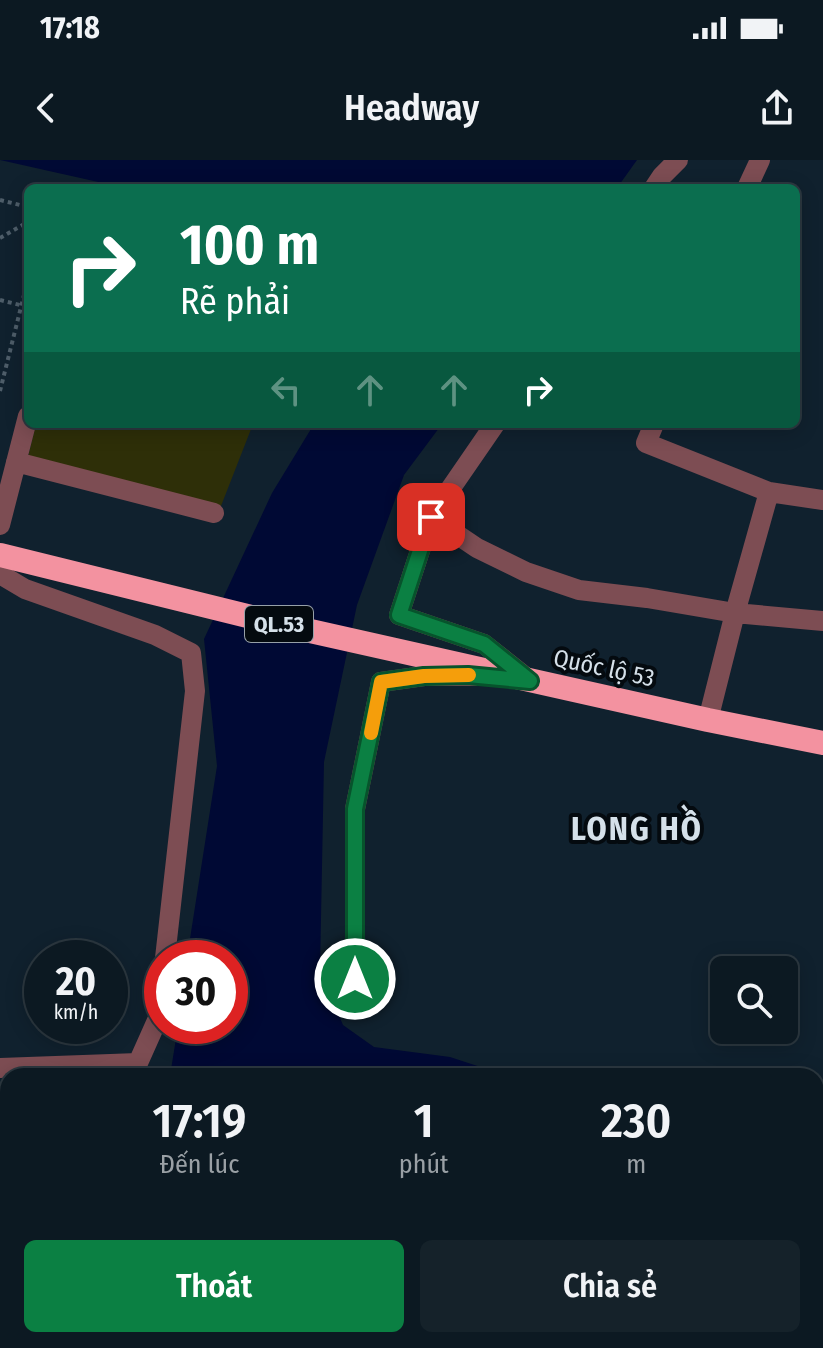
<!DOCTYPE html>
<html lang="vi">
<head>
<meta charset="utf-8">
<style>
	:root { --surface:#0c1922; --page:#15222a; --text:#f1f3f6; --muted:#9aa0a5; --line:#2c3840; --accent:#0b8043 }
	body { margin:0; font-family:"Fira Sans Condensed",sans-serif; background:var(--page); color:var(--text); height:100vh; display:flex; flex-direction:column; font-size:30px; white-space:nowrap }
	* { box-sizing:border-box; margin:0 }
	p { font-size:26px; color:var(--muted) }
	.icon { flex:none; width:44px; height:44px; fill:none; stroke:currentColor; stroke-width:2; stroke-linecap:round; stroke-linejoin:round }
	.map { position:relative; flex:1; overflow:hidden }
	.side { position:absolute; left:0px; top:908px; width:824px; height:280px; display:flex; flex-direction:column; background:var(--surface); border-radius:24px 24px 0 0; box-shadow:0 4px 20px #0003,0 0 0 2px var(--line) }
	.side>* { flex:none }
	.banner { position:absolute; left:24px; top:24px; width:776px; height:244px; border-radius:12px; box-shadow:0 4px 20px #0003,0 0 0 2px var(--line); background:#0b6e4f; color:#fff; overflow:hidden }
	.fabs { position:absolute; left:710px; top:796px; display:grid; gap:16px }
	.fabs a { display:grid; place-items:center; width:88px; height:88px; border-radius:12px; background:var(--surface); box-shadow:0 4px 20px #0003,0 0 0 2px var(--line); font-size:40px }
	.speed { position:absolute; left:24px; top:780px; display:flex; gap:16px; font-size:40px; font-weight:700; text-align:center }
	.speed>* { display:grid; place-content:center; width:104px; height:104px; border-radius:50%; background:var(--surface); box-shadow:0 4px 20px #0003,0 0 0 2px var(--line); line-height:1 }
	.speed small { font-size:20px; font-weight:400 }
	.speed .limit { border:12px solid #d22; background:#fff; color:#111 }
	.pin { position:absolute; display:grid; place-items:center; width:68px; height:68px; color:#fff; margin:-34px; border-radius:16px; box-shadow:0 4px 12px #0006 }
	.me { position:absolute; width:88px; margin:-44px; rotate:0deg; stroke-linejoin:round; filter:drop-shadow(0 0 6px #0008) }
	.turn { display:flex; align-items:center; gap:28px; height:168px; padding:0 24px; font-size:36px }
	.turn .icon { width:104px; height:104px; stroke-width:2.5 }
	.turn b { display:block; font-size:56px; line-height:68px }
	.lanes { display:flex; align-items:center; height:76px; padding:0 24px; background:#0003; justify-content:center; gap:40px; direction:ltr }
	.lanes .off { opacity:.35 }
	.eta { display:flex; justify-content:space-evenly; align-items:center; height:136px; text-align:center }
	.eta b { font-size:48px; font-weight:600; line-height:56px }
	.cta { display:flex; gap:16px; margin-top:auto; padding:16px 24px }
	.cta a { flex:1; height:92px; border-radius:12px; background:var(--accent); color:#fff; font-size:32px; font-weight:600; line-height:92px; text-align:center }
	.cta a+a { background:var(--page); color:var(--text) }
	.status { display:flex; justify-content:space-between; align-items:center; height:56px; padding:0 40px; background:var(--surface); direction:ltr }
	.status svg { height:22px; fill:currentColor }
	header { display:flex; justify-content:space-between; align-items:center; height:104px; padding:0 24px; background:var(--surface); font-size:36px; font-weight:600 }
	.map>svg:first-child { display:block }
</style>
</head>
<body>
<div class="status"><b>17:18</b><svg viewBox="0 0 49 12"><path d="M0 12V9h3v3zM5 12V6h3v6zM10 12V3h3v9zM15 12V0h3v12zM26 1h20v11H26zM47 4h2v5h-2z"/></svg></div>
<header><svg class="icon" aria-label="back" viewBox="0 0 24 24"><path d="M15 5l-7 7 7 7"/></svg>Headway<svg class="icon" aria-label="share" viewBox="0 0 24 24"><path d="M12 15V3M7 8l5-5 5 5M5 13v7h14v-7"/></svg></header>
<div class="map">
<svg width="823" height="1188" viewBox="0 0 823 1188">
	<rect width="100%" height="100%" fill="#10212e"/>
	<!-- green -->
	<path fill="#2e2f08" d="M36,264H253L221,346L28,297Z"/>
	<!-- water -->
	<path fill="#000934" d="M0,0H637L617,28H125Z
		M314,264H442L404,315L357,445L324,602L320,810L343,865L374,887L450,897L508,916H170L178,866H230V798H187L217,606L204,479L272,333Z
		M816,1011L823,1013V1085L816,1082Z
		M8,1166V1180H178L172,1188H0V1173Z"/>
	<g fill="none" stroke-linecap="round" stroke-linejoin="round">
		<!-- path -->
		<path stroke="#4e5d69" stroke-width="4" stroke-dasharray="4 4" stroke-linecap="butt" d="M0,40L28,47
			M0,78L28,62
			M0,140L28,147
			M0,231L28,119"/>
		<!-- minor -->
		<path stroke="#7d4d53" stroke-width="20" d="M654,28L662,16L678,0
			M747,28L760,0
			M495,264L431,357L399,455L484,484L527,518
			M654,264L646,283L769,332L823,340
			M16,302L214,353
			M431,357L477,388L526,412L579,430L647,438L735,453L823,461
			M0,365L28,256
			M0,414L25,429L155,475L191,493L195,531L165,798
			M708,560L735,453L769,332
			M355,847V649L381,522L424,516H478
			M0,908L138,903
			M136,916L138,903L159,856L162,826
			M0,1142L8,1133
			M816,1144L823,1132
			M207,1180L224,1188
			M791,1188L796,1180"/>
		<!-- major -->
		<path stroke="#db7886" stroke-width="20" d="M816,1097L823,1083
			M774,1188L778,1180"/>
		<!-- highway -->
		<path stroke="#f392a0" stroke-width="24" d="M0,395L288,466L708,560L823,583"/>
	</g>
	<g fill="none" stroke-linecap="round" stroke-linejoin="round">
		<defs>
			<path id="route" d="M355,819V649L381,522L424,516L468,515L530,521L484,484L399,455L431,357"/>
		</defs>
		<!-- route casing -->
		<use href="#route" stroke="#07532c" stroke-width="20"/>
		<!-- route -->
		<use href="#route" stroke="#0b8043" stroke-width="14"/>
		<!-- slow -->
		<path stroke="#f59e0b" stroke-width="14" d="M371,573L381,522L424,516L469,515"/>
	</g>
	<g text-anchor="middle" stroke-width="8" stroke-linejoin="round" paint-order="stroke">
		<!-- shield labels -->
		<rect fill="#040a0f" stroke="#96a0a8" stroke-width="2" x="245" y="446" width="68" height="36" rx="6"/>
		<g font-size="22" font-weight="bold" fill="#d5e0e9">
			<text x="279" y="472">QL.53</text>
		</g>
		<!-- street labels -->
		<g font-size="24" fill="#d5e0e9" stroke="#040a0f">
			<text transform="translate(604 508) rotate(12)" y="8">Quốc lộ 53</text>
		</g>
		<!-- district labels -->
		<g font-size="32" font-weight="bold" letter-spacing="2" fill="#d5e0e9" stroke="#040a0f">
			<text x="637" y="680">LONG HỒ</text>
		</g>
	</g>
</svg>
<div class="fabs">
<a><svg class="icon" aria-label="search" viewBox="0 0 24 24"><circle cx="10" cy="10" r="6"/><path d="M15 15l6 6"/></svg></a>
</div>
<div class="speed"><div>20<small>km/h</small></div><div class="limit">30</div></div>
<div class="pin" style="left:431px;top:357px;background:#d93025"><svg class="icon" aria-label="arrive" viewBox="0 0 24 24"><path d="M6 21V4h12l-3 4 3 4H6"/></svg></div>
<svg class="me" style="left:355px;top:819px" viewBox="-20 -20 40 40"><circle r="17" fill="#0b8043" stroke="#fff" stroke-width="3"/><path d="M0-11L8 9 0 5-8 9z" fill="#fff"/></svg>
<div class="banner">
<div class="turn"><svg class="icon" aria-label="right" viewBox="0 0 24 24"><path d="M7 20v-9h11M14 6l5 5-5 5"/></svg><div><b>100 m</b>Rẽ phải</div></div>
<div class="lanes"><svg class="icon off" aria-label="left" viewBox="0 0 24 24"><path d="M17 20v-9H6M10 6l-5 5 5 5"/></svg><svg class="icon off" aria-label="ahead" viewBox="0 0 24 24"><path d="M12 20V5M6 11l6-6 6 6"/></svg><svg class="icon off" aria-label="ahead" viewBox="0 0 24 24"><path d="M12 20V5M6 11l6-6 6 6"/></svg><svg class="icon" aria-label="right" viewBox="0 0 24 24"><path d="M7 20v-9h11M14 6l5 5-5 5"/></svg></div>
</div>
<section class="side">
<div class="eta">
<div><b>17:19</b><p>Đến lúc</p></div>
<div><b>1</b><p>phút</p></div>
<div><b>230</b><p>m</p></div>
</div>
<div class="cta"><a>Thoát</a><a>Chia sẻ</a></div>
</section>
</div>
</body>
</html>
